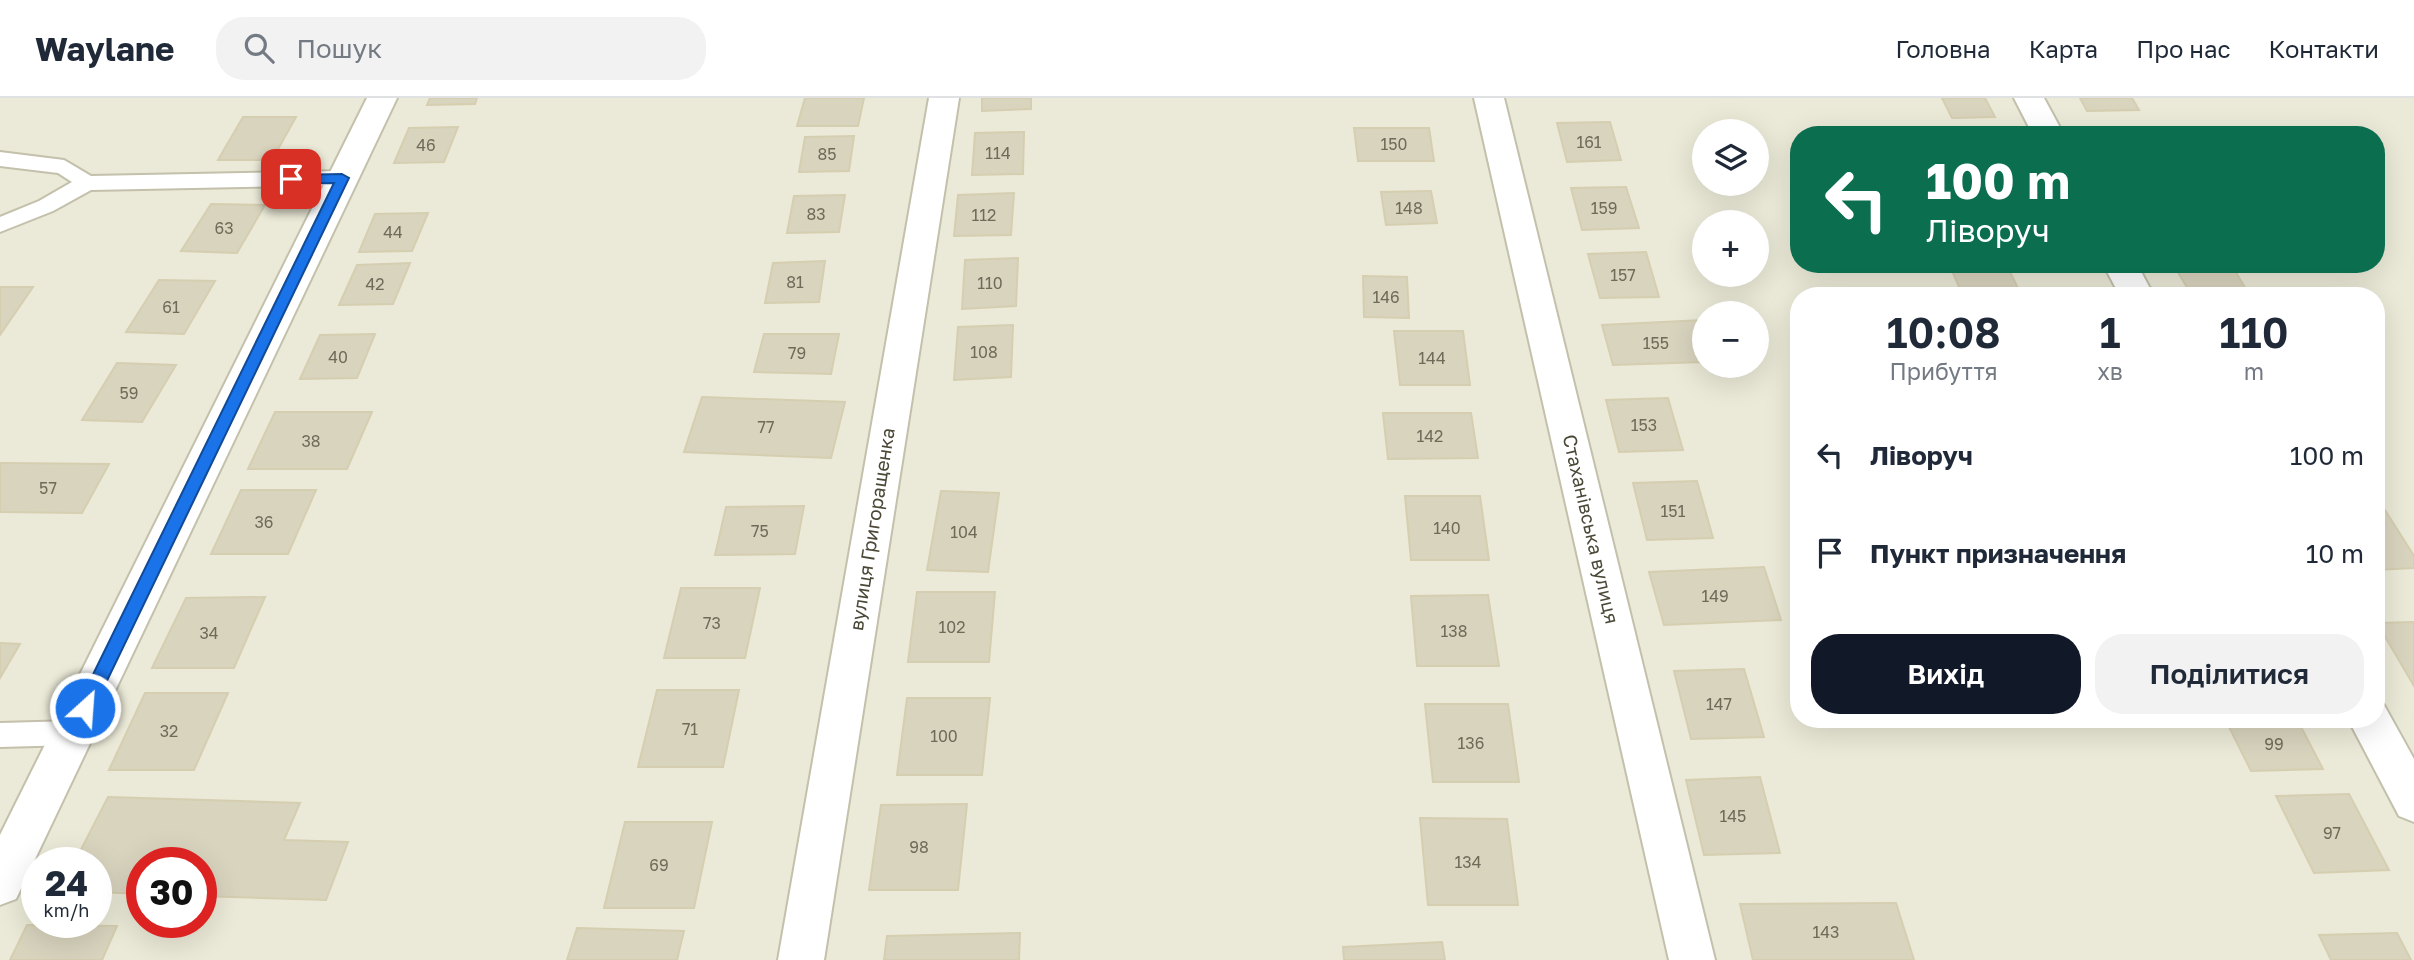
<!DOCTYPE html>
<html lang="uk">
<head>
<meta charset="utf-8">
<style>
	:root { --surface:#fff; --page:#f2f2f3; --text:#1f2937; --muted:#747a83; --line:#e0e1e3; --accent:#111827 }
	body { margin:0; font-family:"Golos Text",sans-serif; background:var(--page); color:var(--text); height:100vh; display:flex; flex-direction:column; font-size:26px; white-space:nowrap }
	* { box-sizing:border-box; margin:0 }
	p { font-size:23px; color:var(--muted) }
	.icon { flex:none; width:38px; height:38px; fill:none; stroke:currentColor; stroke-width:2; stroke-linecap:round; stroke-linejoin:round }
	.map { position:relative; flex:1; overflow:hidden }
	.details { position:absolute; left:1790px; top:189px; width:595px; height:441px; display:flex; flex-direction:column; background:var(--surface); border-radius:28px; box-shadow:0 7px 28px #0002 }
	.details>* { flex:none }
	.banner { position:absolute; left:1790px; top:28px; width:595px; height:147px; border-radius:28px; box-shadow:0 7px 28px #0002; background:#0b6e4f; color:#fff; overflow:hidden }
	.buttons { position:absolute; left:1692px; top:21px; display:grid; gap:14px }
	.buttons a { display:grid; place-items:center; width:77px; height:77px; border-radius:50%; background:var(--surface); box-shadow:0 7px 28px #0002; font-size:35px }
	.speed { position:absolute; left:21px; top:749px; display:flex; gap:14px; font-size:35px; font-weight:700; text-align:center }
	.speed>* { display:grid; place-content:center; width:91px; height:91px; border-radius:50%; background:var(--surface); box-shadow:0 7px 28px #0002; line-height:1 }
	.speed small { font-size:18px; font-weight:400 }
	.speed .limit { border:10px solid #d22; background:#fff; color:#111 }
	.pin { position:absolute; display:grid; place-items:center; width:60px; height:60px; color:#fff; margin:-30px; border-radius:14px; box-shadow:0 4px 10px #0006 }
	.me { position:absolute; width:77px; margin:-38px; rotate:26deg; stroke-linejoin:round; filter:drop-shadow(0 0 5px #0008) }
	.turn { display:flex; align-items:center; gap:24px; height:147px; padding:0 21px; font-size:32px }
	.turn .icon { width:91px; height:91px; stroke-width:2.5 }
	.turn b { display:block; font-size:49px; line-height:60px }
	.eta { display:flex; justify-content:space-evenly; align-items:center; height:119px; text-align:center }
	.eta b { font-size:42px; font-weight:600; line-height:49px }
	.primary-button { display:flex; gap:14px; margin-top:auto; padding:14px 21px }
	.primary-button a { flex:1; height:80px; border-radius:28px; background:var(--accent); color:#fff; font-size:28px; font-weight:600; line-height:80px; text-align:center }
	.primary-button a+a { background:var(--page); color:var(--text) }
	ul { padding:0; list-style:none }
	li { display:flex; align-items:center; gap:21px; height:98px; padding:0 21px }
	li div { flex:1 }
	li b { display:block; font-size:26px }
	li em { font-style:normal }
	header { display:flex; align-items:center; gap:42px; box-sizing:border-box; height:98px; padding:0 35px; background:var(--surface); border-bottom:2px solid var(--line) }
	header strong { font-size:33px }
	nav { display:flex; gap:38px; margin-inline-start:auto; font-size:24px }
	.search { width:490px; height:63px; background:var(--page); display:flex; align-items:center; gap:18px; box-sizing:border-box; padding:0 24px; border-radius:28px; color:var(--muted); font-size:26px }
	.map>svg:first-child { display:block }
</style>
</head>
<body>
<header>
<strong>Waylane</strong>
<div class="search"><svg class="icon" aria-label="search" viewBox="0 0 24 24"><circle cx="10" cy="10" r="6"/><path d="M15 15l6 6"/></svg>Пошук</div>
<nav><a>Головна</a><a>Карта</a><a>Про нас</a><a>Контакти</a></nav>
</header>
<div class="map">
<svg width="2414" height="862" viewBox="0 0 2414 862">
	<rect width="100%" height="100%" fill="#f6f5ea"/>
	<!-- residential -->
	<path fill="#ebe9d7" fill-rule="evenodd" d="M0,0H2414V862H0ZM1704,33H1757V86H1704ZM1799,37H2376V166H1799ZM1704,124H1757V177H1704ZM1799,198H2376V621H1799ZM1704,215H1757V268H1704ZM37,765H96V824H37ZM142,765H201V824H142Z"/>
	<!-- building -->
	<path fill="#d9d4be" stroke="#d5ceb0" stroke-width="2" d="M430,0H477L475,6L427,7Z
		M805,0H864L858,28H797Z
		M982,0H1031V11L982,13Z
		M1942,0H1985L1995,19L1952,20Z
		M2080,0H2132L2139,12L2087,13Z
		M243,19H296L272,62H218Z
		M1610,24L1621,62L1567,64L1557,25Z
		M458,29L444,64L394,65L409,30Z
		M1354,30H1429L1434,63H1358Z
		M1024,34L1023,76L972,77L975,35Z
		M854,38L849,73L799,74L805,39Z
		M1626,89L1639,130L1582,132L1571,90Z
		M1431,93L1437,125L1386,127L1381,94Z
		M1014,95L1011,137L954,138L958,97Z
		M845,97L839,134L787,135L794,98Z
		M211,106L265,107L237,155L181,153Z
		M428,115L412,153L359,154L375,116Z
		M1646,154L1659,199L1600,200L1588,156Z
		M1018,160L1016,208L962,211L965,162Z
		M825,163L819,204L765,205L773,165Z
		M410,165L393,206L339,207L357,167Z
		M1949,166H2006L2022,198H1963Z
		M2173,166H2231L2250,198H2192Z
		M1363,178L1407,179L1409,220L1364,219Z
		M159,182L215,183L184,236L126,234Z
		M0,189H33L0,237Z
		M1703,222L1704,264L1613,267L1602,227Z
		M1013,227L1011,279L954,282L958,229Z
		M1394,233H1463L1470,287H1400Z
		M375,236L357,280L300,281L320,237Z
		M764,236H839L831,276L754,274Z
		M117,265L176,267L142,324L82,322Z
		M702,299L845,304L831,360L684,354Z
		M1668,300L1683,352L1619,354L1606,302Z
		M275,314H372L347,371H248Z
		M1383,315H1471L1478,360L1388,361Z
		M0,365L109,366L82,415L0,414Z
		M1697,383L1713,440L1647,442L1633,385Z
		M241,392H316L288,456H211Z
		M941,393L999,395L988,474L927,472Z
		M1405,398H1480L1489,462H1411Z
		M804,408L795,456L715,457L726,409Z
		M2376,412H2385L2414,458V470L2376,472Z
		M1764,469L1781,522L1664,527L1649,474Z
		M681,490H760L745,560H664Z
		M917,494H995L989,564H908Z
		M1488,497L1499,568H1417L1411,498Z
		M265,499L234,570H152L186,500Z
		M2414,524V588L2377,525Z
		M0,545L20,546L0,580Z
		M1744,571L1764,639L1691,641L1674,573Z
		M657,592H739L723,669H638Z
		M145,595H228L194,672H109Z
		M907,600H990L982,677H897Z
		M1425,606H1508L1519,684H1433Z
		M2225,621H2297L2323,671L2251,673Z
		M1760,679L1780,755L1704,757L1686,682Z
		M2349,696L2389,772L2314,775L2276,698Z
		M108,699L300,705L284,742L348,744L326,802L201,798V765H142V796L96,794V765H74Z
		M967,706L958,792H869L881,707Z
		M1420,720L1507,721L1518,807H1428Z
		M625,724H712L694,810H604Z
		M1896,805L1914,862H1753L1740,806Z
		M27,827L117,828L102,862H10Z
		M577,830L684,833L677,862H567Z
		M1020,835L1019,862H884L887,838Z
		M2397,835L2411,862H2331L2319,837Z
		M1442,844L1445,862H1344L1343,849Z"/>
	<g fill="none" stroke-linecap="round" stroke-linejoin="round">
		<defs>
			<path id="lane" d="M0,54L64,62L91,78L343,73L350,75L353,80L350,85L343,87L91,92L53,113L0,134V119L39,103L72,84L58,75L0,68Z
				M73,623L83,626L86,635L83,644L73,647L0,649V625Z"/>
			<path id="street" d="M367,0H397L16,801L0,807V737Z
				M929,0H959L824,862H778Z
				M1474,0H1504L1715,862H1669Z
				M2014,0H2044L2064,37H2033Z
				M2103,166H2137L2154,198H2120Z
				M2376,605L2384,607L2414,661V724L2399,718L2348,621H2376Z"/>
		</defs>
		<!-- lane casing -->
		<use href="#lane" stroke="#c3c0ab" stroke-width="4"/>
		<!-- street casing -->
		<use href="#street" stroke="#c3c0ab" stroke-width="4"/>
		<!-- lane -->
		<use href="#lane" fill="#fff" fill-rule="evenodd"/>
		<!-- street -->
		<use href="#street" fill="#fff" fill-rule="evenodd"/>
	</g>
	<!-- route -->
	<path fill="#1a73e8" stroke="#114b97" stroke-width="2" d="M342,76L349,80L91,616L85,618L79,616L76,610L79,605L334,85L291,86L285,81L291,77Z"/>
	<g text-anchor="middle" stroke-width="5" stroke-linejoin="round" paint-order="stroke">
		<!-- number labels -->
		<g font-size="16" fill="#6f6b59">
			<text x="1589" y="50">161</text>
			<text x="1394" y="52">150</text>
			<text x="426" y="53">46</text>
			<text x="998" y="61">114</text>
			<text x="827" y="62">85</text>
			<text x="1409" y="116">148</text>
			<text x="1604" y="116">159</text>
			<text x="816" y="122">83</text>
			<text x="984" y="123">112</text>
			<text x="224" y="136">63</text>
			<text x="393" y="140">44</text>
			<text x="1623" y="183">157</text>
			<text x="795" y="190">81</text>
			<text x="990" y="191">110</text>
			<text x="375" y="192">42</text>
			<text x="1386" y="205">146</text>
			<text x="171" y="215">61</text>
			<text x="1656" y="251">155</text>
			<text x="984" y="260">108</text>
			<text x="797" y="261">79</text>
			<text x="338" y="265">40</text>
			<text x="1432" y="266">144</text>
			<text x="129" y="301">59</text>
			<text x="1644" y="333">153</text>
			<text x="766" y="335">77</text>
			<text x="1430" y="344">142</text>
			<text x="311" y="349">38</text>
			<text x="48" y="396">57</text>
			<text x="1673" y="419">151</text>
			<text x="264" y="430">36</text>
			<text x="1447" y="436">140</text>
			<text x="760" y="439">75</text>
			<text x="964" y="440">104</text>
			<text x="1715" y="504">149</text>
			<text x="712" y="531">73</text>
			<text x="952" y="535">102</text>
			<text x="1454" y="539">138</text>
			<text x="209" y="541">34</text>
			<text x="1719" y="612">147</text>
			<text x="690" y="637">71</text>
			<text x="169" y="639">32</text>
			<text x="944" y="644">100</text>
			<text x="1471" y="651">136</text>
			<text x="2274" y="652">99</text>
			<text x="1733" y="724">145</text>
			<text x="2332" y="741">97</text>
			<text x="919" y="755">98</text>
			<text x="1468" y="770">134</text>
			<text x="659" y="773">69</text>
			<text x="1826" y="840">143</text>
		</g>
		<!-- street labels -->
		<g font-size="19" fill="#4c4837" stroke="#fff">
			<text transform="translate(872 431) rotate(-81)" y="7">вулиця Григоращенка</text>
			<text transform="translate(1591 431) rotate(77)" y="7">Стаханівська вулиця</text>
		</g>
	</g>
</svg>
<div class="buttons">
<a><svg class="icon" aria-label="layers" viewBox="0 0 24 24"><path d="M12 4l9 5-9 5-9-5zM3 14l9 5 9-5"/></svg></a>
<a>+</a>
<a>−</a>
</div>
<div class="speed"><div>24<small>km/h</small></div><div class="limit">30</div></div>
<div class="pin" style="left:291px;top:81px;background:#d93025"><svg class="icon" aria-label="arrive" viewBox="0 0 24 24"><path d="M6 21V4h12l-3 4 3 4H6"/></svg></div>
<svg class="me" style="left:85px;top:610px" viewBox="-20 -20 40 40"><circle r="17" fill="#1a73e8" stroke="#fff" stroke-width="3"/><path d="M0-11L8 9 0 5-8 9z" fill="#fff"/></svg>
<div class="banner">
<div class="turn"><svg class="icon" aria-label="left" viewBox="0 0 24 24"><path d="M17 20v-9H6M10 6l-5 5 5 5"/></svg><div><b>100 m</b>Ліворуч</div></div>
</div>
<section class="details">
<div class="eta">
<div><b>10:08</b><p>Прибуття</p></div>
<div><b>1</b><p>хв</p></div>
<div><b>110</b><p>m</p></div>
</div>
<ul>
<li><svg class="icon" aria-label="left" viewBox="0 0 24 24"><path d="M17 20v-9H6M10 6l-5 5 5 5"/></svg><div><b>Ліворуч</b></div><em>100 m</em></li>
<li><svg class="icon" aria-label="arrive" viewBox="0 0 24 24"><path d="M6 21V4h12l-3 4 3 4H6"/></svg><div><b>Пункт призначення</b></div><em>10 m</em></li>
</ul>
<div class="primary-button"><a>Вихід</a><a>Поділитися</a></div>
</section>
</div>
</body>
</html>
